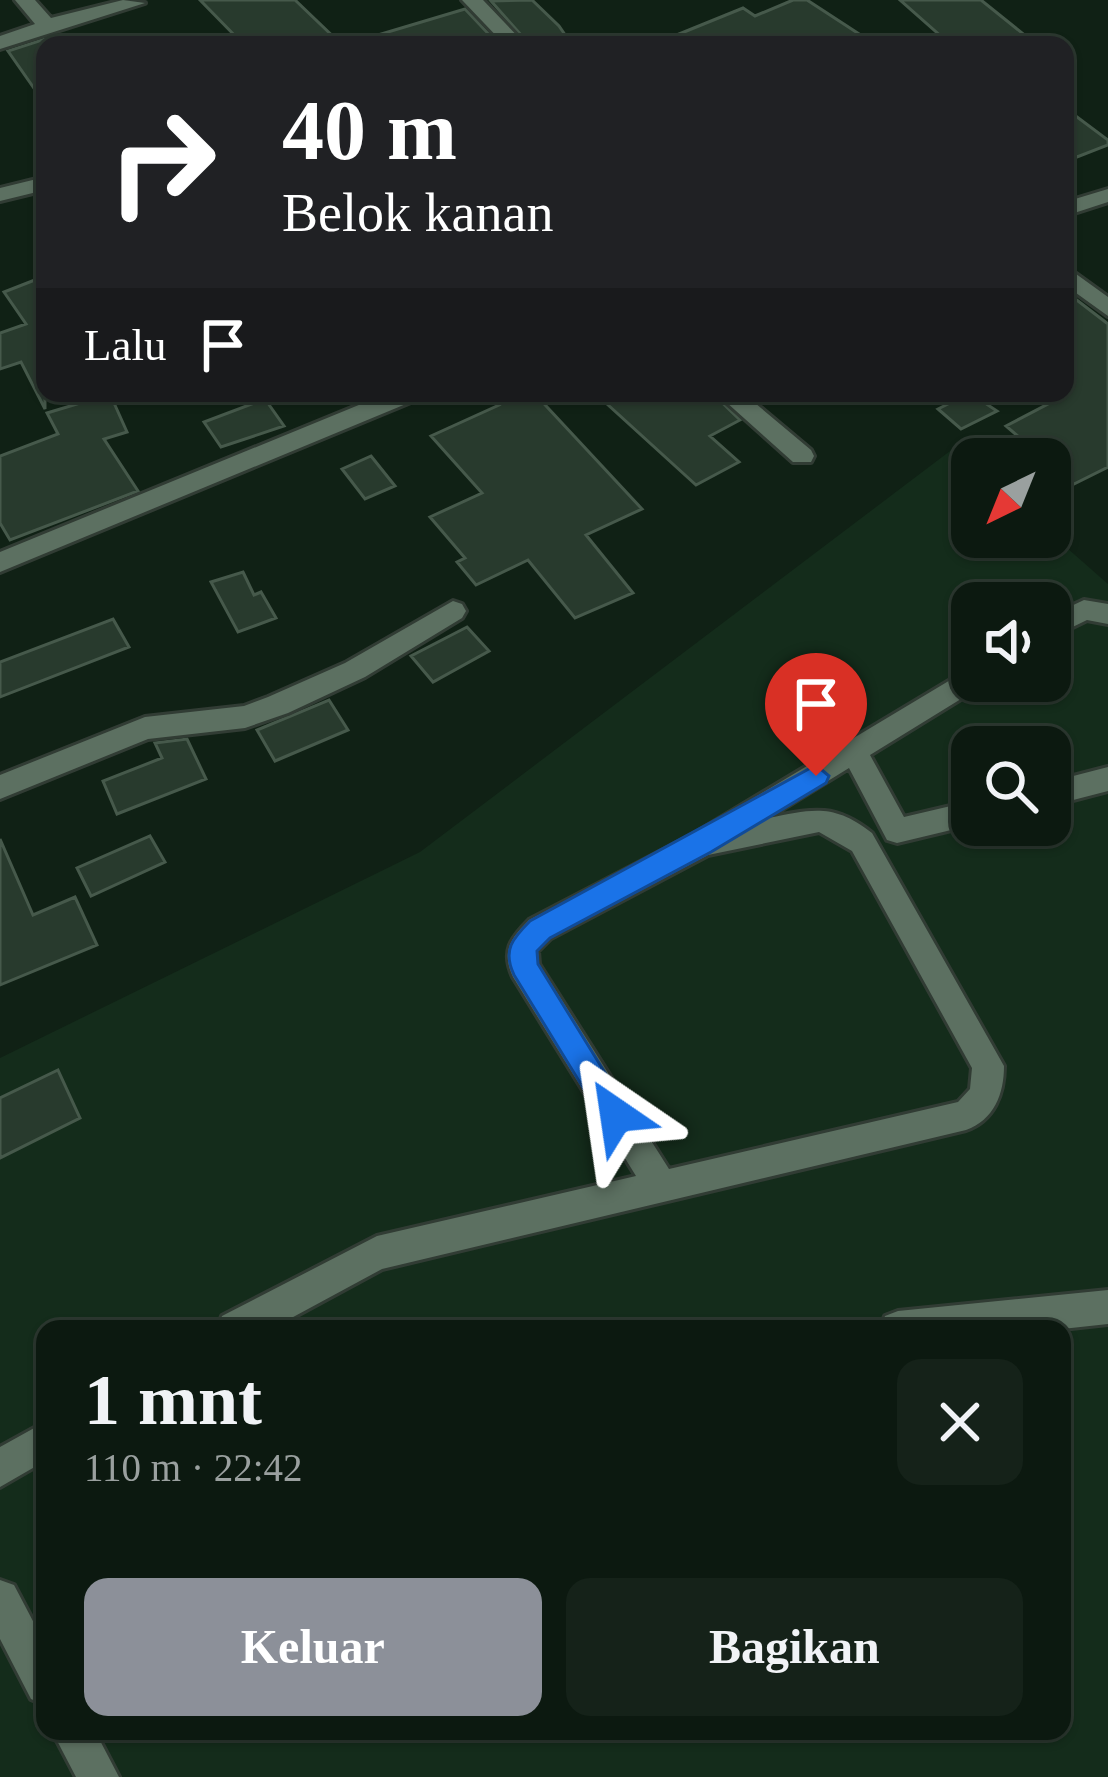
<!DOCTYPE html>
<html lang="id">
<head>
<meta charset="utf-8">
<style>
	:root { --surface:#0c1910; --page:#152219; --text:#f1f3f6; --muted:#9aa09f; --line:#2c3830; --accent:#8c9099 }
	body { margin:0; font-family:"Times New Roman",serif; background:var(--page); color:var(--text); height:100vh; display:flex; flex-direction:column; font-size:45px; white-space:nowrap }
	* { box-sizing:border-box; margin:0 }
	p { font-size:39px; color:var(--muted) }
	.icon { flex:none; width:66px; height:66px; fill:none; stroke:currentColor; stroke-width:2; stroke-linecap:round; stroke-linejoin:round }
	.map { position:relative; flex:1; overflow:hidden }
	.drawer { position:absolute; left:36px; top:1320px; width:1035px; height:420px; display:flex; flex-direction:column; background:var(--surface); border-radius:24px; box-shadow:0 3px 9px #0004,0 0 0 3px var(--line) }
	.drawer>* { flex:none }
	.top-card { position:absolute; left:36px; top:36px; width:1038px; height:366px; border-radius:24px; box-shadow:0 3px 9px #0004,0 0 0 3px var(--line); background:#202124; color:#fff; overflow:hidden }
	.needle { width:78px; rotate:223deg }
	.buttons { position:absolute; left:951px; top:438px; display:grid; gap:24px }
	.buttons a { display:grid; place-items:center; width:120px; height:120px; border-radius:24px; background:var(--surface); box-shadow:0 3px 9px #0004,0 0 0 3px var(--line); font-size:60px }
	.pin { position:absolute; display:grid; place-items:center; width:102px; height:102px; color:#fff; margin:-123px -51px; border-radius:50% 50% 50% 0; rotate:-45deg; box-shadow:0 0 12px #0007 }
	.pin .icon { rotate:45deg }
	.me { position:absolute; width:132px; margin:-66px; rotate:328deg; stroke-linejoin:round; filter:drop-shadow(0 0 9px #0008) }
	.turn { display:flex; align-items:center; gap:42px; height:252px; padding:0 48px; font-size:54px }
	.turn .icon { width:156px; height:156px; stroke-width:2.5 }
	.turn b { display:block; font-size:84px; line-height:102px }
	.then { display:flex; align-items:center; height:114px; padding:0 48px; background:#0003; gap:24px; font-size:45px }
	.round { display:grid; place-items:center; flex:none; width:126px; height:126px; border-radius:24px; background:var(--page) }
	.head { display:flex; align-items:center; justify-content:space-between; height:204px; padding:0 48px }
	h1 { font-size:72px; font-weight:800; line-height:90px }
	.action { display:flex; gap:24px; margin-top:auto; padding:24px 48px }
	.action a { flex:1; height:138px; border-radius:24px; background:var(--accent); color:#fff; font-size:48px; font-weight:800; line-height:138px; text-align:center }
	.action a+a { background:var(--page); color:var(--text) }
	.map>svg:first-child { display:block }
</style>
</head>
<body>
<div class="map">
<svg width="1108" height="1777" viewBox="0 0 1108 1777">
	<rect width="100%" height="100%" fill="#102115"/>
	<!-- built -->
	<path fill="#142c1b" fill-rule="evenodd" d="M954,448L972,464V537H1050V533L1108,584V1777H0V1058L420,852ZM972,603H1050V681H972ZM972,747H1050V825H972ZM45,1329H1062V1731H45Z"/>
	<!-- building -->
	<path fill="#283a2d" stroke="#46594b" stroke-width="3" d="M200,0H295L342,45H244Z
		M532,0L559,26L572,45H530L491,1Z
		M793,0H807L876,45H652L743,8L755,16Z
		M900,0H981L1037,45H951Z
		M465,9L499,45H373L371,37Z
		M45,39V104L8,51Z
		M1065,108L1108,140V145L1077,157L1065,147Z
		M45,276V409L21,362L0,369V333L26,324L4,292Z
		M1065,291L1108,324V467L1074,484L1006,426L1065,395Z
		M488,393H534L642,509L586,535L633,593L575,618L528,560L476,585L457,562L465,558L430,517L482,493L431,436L499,405Z
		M595,393H712L740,420L710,436L739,462L696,485Z
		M970,393L997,411L961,429L938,409Z
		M110,394L127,432L104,439L138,491L10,540L0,523V456L58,434L47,413Z
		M265,399L284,426L221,447L204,422Z
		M371,456L395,486L365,499L342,469Z
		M243,572L254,595L261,592L276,618L238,632L211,582Z
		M113,619L129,647L0,697V662Z
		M467,627L489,651L433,682L411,656Z
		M329,700L348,730L275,761L257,730Z
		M187,739L206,779L117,814L103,781L162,758L155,743Z
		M150,836L165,862L91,896L77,868Z
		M0,839L33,915L75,897L97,945L0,985Z
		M58,1070L80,1118L0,1158V1098Z"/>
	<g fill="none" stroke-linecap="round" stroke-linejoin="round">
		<defs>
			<path id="minor" d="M15,0H35L51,18L123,0L145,3L0,49V36L35,24Z
				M462,0H483L526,45H505Z
				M45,177V190L0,201V188Z
				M1108,189V202L1065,216V202Z
				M1065,266L1108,297V316L1065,285Z
				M388,393H422L418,399L0,572V552Z
				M716,393H743L811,450L814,456L811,462H793Z
				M1084,600L1108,604V624L1087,620L1050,638V616Z
				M453,601L462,604L466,611L462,618L365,677L288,713L245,728L148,739L0,799V775L145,717L244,706L268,697L345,663Z
				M972,667V681H984L982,686L870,755L904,817L972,801V825L897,843L887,840L849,768L768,818C813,809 834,803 872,833L1004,1066C1004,1094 994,1120 966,1130L382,1269L271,1329H217L222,1316L377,1236L636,1176L513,977C501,951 511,938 529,920L692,835ZM819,832L852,851L972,1068L970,1089L958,1102L669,1169L539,964L538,951L551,938L708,855Z
				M1108,767V791L1050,806V782Z
				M1108,1290V1324L1062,1329H880L885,1316L898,1311Z
				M45,1422V1461L0,1487V1447Z
				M0,1580L14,1585L45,1644V1705L31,1699L0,1639Z
				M52,1731H95L119,1777H76Z"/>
		</defs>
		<!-- minor casing -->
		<use href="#minor" stroke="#313c34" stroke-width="6"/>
		<!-- minor -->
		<use href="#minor" fill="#5c7061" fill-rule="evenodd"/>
	</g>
	<!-- route -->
	<path fill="#1a73e8" stroke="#114b97" stroke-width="3" d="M816,765L829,776L826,783L711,852L550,938L537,951L538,964L631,1115L627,1125L616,1129L606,1125L514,975C502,950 513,938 530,921Z"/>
</svg>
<div class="buttons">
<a><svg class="needle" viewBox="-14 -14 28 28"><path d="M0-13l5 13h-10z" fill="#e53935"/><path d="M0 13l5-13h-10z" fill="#9aa09f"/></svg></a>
<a><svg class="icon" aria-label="sound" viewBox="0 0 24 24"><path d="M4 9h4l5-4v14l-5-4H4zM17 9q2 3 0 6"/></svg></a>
<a><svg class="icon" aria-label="search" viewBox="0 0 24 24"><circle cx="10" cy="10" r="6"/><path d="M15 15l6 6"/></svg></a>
</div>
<div class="pin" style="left:816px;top:776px;background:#d93025"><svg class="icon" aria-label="arrive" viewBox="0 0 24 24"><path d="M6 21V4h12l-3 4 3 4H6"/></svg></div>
<svg class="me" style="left:616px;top:1115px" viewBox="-20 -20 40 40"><path d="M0-17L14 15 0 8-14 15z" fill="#1a73e8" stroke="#fff" stroke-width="4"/></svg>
<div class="top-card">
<div class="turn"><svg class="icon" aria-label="right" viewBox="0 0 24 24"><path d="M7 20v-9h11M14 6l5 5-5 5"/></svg><div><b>40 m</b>Belok kanan</div></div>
<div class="then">Lalu<svg class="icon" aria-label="arrive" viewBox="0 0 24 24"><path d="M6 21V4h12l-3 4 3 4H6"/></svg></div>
</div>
<section class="drawer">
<div class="head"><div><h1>1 mnt</h1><p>110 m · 22:42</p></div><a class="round"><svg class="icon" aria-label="close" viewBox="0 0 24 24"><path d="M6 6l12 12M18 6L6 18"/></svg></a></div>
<div class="action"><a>Keluar</a><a>Bagikan</a></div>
</section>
</div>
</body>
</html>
